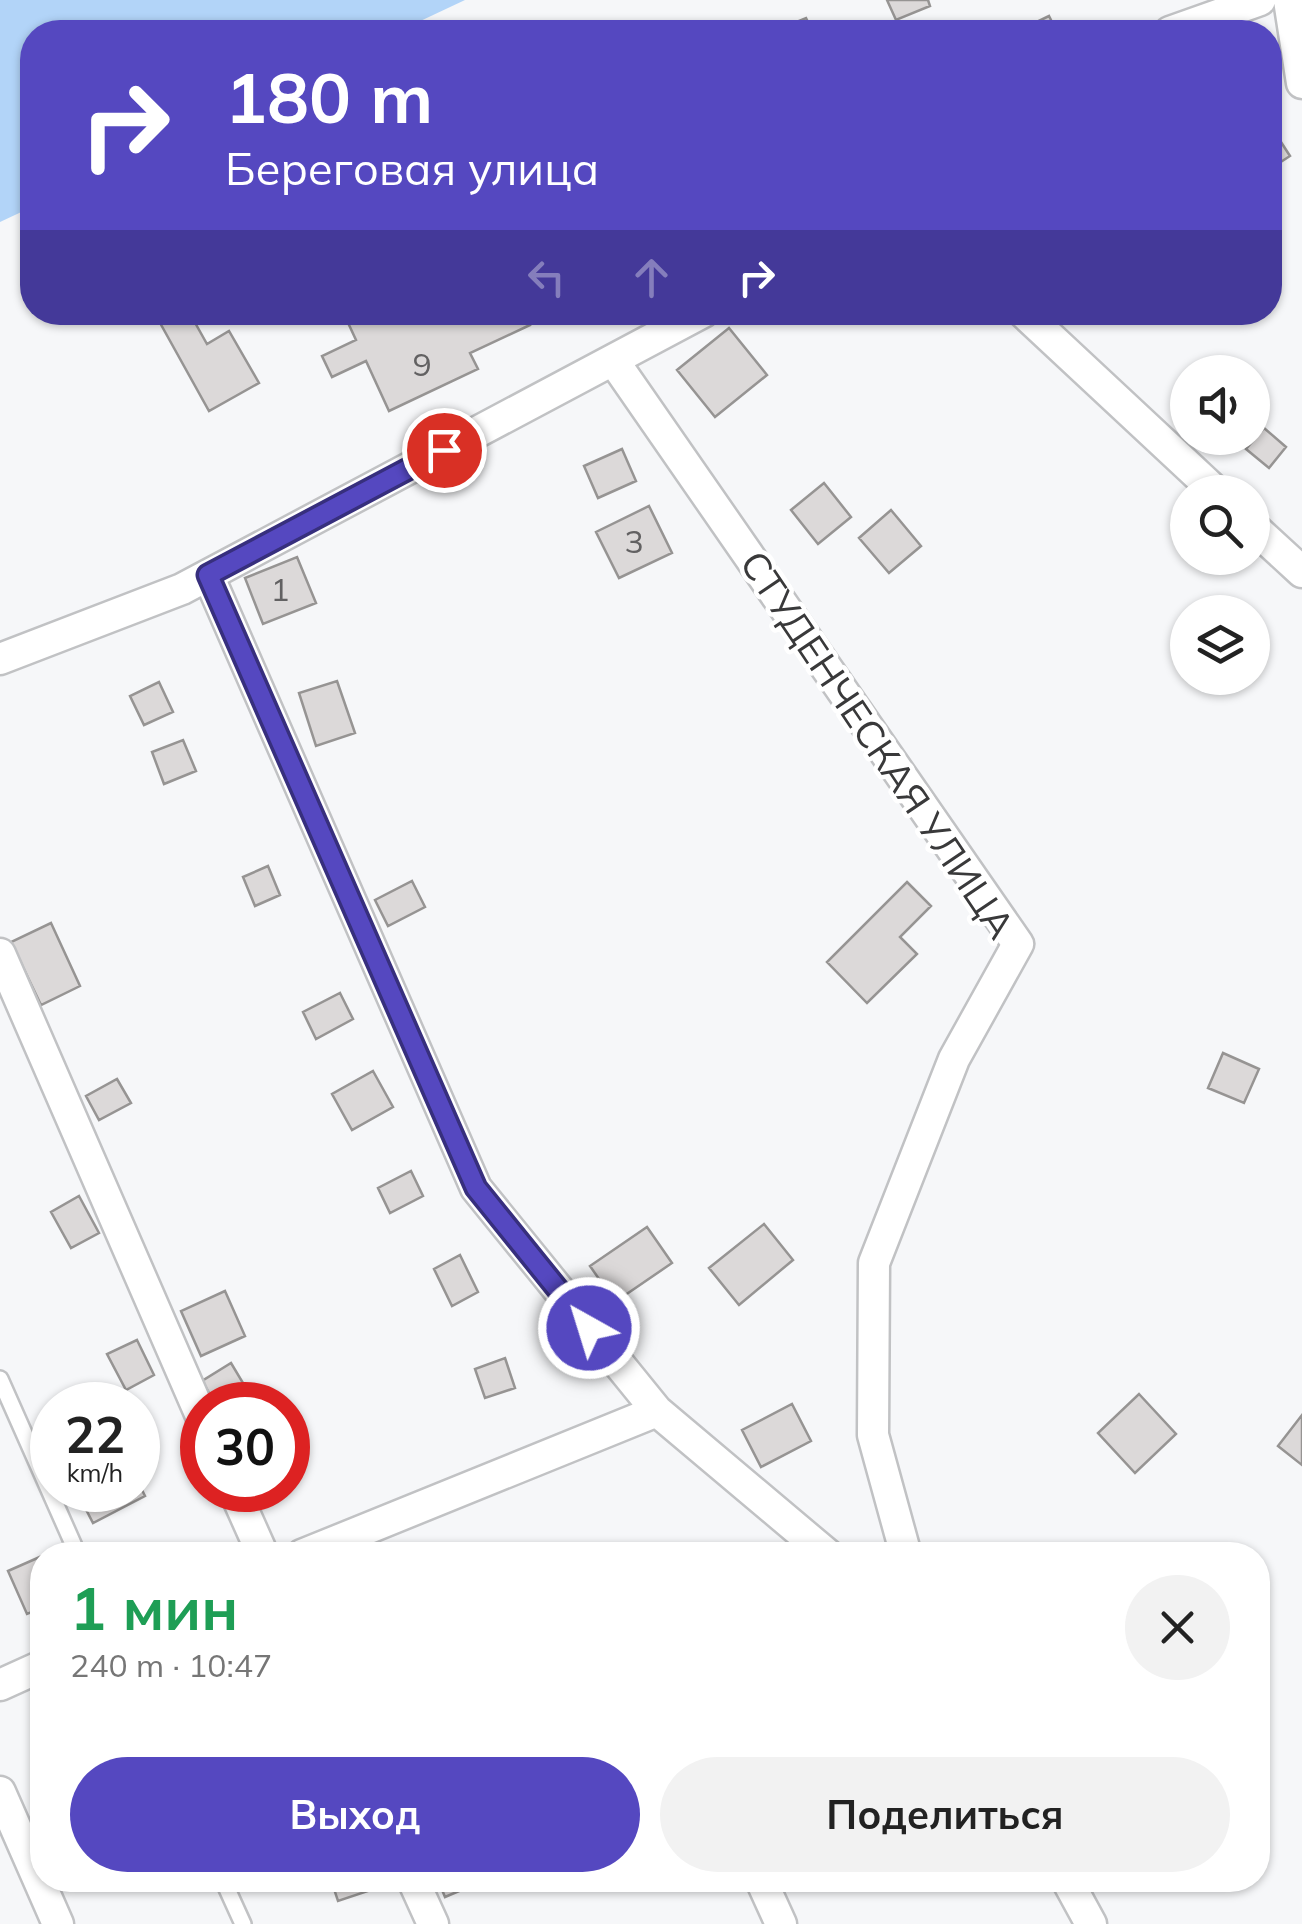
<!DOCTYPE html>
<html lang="ru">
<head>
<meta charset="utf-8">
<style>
	:root { --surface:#fff; --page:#f2f2f2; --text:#222; --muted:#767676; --accent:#5548c0 }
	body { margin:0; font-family:Mulish,sans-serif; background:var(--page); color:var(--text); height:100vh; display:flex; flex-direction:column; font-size:38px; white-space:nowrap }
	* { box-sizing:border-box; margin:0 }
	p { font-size:32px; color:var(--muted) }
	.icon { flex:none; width:55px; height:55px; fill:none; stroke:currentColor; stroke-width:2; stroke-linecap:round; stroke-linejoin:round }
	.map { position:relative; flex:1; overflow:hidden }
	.details { position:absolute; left:30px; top:1542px; width:1240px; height:350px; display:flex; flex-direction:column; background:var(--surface); border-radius:40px; box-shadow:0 2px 8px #0004 }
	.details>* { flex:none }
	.banner { position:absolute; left:20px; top:20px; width:1262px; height:305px; border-radius:40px; box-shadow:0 2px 8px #0004; background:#5548c0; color:#fff; overflow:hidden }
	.fabs { position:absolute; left:1170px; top:355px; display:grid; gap:20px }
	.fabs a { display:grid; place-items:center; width:100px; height:100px; border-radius:50%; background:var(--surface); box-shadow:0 2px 8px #0004; font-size:50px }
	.speed { position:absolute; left:30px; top:1382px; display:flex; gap:20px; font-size:50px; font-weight:700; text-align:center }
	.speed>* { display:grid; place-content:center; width:130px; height:130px; border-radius:50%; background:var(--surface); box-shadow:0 2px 8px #0004; line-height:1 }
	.speed small { font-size:25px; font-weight:400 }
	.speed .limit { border:15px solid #d22; background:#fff; color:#111 }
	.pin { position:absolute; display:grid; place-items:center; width:85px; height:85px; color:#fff; margin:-42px; border:5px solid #fff; border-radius:50%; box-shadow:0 2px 10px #0007 }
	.me { position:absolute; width:110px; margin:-55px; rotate:321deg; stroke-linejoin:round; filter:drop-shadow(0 0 8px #0008) }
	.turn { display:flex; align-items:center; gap:35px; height:210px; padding:0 40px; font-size:45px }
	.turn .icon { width:130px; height:130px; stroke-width:2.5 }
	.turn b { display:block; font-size:70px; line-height:85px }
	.lanes { display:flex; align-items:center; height:95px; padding:0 40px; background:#0003; justify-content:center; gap:50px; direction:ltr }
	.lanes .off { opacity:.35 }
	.round { display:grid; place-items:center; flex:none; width:105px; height:105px; border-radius:52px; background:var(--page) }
	.overview { display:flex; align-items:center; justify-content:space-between; height:170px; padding:0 40px }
	h1 { font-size:60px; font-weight:700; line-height:75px; color:#1e9e55 }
	.action { display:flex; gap:20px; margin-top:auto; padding:20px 40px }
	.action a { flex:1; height:115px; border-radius:60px; background:var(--accent); color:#fff; font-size:40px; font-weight:700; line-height:115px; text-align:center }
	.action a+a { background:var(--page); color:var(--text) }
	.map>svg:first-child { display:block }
</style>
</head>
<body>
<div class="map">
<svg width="1302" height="1924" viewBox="0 0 1302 1924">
	<rect width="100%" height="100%" fill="#f6f7f9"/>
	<!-- water -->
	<path fill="#b2d4f8" d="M0,0H465L397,32H32V207L0,222Z"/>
	<!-- building -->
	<path fill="#dcd9d9" stroke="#969493" stroke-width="2.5" d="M887,0H928L930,6L896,20Z
		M1049,16L1057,32H1024L1022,29Z
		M806,18L813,32H772Z
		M1270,125L1290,156L1270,169Z
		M154,312H189L207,344L229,331L259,383L209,411Z
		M343,312H525L530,325L470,353L478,369L389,411L366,361L332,377L322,356L356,340Z
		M729,328L767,375L715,417L677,370Z
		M1264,428L1286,447L1269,468L1246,449Z
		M622,449L636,481L598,498L584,466Z
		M824,483L851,517L818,544L791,510Z
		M649,506L672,553L619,578L596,532Z
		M891,510L921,546L889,573L859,538Z
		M297,557L316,603L263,624L245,578Z
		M337,681L355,733L316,746L299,693Z
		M159,682L173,712L144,725L130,696Z
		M183,740L196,771L164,784L152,752Z
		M268,866L280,895L255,906L243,877Z
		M412,881L425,907L388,926L375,900Z
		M907,882L931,906L900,937L917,954L867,1003L827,962Z
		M51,923L80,986L41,1005L11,942Z
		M340,993L353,1019L316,1039L303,1012Z
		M1223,1053L1259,1069L1244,1103L1208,1088Z
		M373,1071L393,1107L352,1130L332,1094Z
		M117,1079L131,1103L99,1120L86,1096Z
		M411,1171L423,1196L390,1213L378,1188Z
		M79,1196L99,1233L71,1248L51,1212Z
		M764,1224L793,1260L739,1305L709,1268Z
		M647,1227L672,1263L615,1302L590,1266Z
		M460,1255L478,1292L452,1306L434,1269Z
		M225,1291L245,1336L201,1356L181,1311Z
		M137,1340L154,1375L126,1390L107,1354Z
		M505,1358L515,1388L485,1398L475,1369Z
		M231,1363L246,1388L216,1405L202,1381Z
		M1139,1394L1176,1434L1135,1473L1098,1433Z
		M792,1404L811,1441L761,1467L742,1430Z
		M1302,1415V1465L1278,1446Z
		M138,1482L145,1496L93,1523L76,1490H138Z
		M42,1556V1608L27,1614L8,1571Z
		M331,1880H378L380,1887L338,1901Z
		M438,1880H485L445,1897Z"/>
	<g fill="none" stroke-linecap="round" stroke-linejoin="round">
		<defs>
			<path id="lane" d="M0,1379L78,1555
				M223,1880L243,1924"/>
			<path id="street" d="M1289,0L1302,83
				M1170,32L1260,0
				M1023,312L1216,492
				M613,360L1018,944L954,1059L874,1263L873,1435L906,1555
				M1252,526L1302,572
				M208,575L476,1188L657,1411L828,1555
				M0,659L182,589L703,312
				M0,954L202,1418
				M234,1490L263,1555
				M302,1555L657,1411
				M0,1685L42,1666
				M0,1792L58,1924
				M413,1880L433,1924
				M761,1880L781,1924
				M1067,1880L1091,1924"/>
		</defs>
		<!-- lane casing -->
		<use href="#lane" stroke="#c1c2c4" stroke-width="20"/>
		<!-- street casing -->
		<use href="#street" stroke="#c1c2c4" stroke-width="35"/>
		<!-- lane -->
		<use href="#lane" stroke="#fff" stroke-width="15"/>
		<!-- street -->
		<use href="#street" stroke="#fff" stroke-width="30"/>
	</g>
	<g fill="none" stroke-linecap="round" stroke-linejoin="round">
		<defs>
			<path id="route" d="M444,450L208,575L476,1188L589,1328"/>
		</defs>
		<!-- route casing -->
		<use href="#route" stroke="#372f7d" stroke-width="25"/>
		<!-- route -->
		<use href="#route" stroke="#5548c0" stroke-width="18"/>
	</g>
	<g text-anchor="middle" stroke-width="9" stroke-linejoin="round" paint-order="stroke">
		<!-- number labels -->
		<g font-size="32" fill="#626162">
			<text x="422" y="376">9</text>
			<text x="634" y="553">3</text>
			<text x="280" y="601">1</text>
		</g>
		<!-- street labels -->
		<g font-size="38" fill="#39393a" stroke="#fff">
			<text transform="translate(877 745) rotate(56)" y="13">СТУДЕНЧЕСКАЯ УЛИЦА</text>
		</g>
	</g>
</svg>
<div class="fabs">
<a><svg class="icon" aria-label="sound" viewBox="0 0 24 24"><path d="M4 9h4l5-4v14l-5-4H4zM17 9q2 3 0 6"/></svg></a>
<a><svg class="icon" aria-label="search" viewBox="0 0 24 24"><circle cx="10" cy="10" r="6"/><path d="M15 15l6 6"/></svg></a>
<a><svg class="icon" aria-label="layers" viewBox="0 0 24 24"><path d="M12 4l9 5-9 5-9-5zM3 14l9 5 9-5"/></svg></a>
</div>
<div class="speed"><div>22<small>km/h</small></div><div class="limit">30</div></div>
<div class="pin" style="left:444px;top:450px;background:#d93025"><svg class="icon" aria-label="arrive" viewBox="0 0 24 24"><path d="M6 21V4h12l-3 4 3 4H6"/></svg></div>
<svg class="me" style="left:589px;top:1328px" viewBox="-20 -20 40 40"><circle r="17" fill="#5548c0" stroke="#fff" stroke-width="3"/><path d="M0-11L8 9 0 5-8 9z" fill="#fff"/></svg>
<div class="banner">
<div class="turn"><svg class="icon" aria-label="right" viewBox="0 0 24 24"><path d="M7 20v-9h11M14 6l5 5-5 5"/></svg><div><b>180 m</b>Береговая улица</div></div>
<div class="lanes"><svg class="icon off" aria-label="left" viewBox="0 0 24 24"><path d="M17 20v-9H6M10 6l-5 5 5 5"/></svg><svg class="icon off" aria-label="ahead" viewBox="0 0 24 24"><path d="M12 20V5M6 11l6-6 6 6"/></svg><svg class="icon" aria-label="right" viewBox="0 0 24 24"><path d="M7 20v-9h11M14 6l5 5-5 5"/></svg></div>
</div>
<section class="details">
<div class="overview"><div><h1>1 мин</h1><p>240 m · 10:47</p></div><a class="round"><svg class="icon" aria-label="close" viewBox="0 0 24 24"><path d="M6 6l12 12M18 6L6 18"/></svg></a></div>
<div class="action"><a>Выход</a><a>Поделиться</a></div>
</section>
</div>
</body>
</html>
